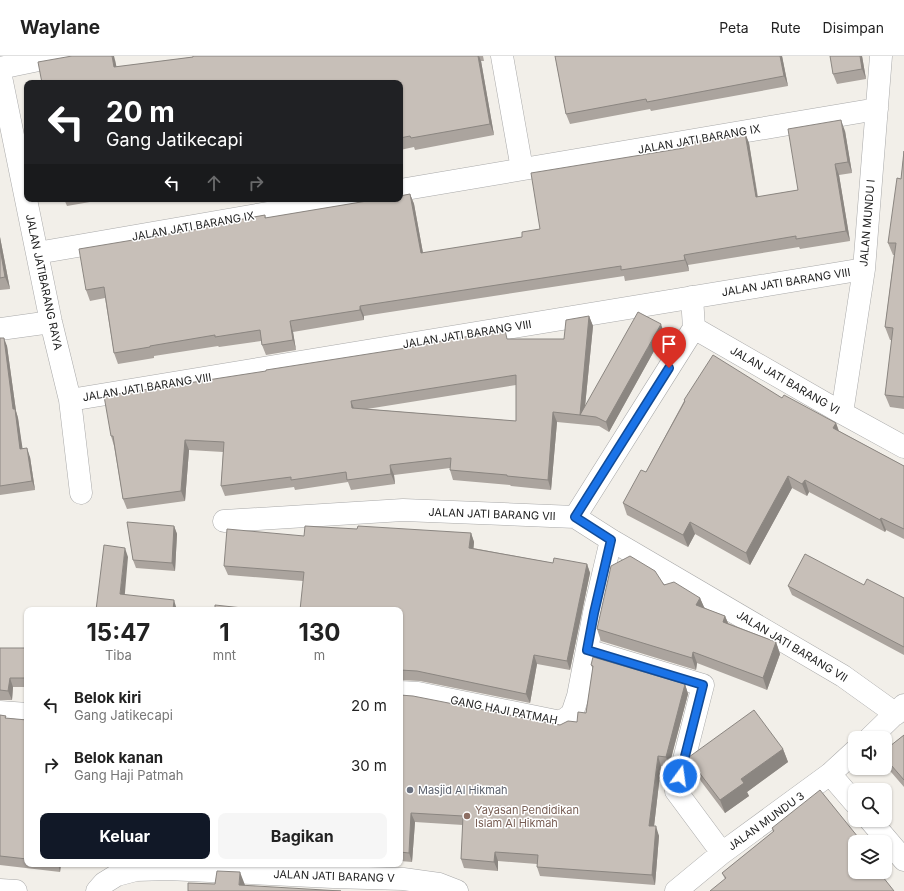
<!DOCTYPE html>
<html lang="id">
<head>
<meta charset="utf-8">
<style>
	:root { --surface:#fff; --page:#f6f6f6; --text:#222; --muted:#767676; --line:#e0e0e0; --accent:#111827 }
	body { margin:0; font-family:Inter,sans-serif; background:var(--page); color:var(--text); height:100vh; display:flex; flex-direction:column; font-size:15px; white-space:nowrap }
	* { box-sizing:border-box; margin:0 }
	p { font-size:13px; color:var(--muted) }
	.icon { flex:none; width:22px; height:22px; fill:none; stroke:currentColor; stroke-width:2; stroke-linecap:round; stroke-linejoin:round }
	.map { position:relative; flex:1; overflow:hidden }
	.panel { position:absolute; left:24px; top:551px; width:379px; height:260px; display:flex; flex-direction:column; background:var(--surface); border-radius:8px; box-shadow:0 1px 3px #0004 }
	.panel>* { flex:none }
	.banner { position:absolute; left:24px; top:24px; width:379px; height:122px; border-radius:8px; box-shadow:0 1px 3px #0004; background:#202124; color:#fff; overflow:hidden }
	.buttons { position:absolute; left:848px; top:675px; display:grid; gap:8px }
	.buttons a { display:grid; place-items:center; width:44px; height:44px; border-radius:8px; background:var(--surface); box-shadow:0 1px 3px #0004; font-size:20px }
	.pin { position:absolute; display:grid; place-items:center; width:34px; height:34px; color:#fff; margin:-41px -17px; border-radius:50% 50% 50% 0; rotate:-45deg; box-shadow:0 0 4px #0007 }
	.pin .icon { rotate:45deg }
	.me { position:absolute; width:44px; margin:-22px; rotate:14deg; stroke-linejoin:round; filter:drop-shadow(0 0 3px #0008) }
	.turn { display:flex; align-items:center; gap:14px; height:84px; padding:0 16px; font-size:18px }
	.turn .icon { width:52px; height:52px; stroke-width:2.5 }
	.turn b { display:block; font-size:28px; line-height:34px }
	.lanes { display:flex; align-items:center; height:38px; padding:0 16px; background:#0003; justify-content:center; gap:20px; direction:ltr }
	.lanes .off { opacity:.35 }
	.eta { display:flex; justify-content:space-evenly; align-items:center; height:68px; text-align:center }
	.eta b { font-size:24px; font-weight:700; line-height:28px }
	.action { display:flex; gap:8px; margin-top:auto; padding:8px 16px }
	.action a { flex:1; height:46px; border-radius:8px; background:var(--accent); color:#fff; font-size:16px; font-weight:700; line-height:46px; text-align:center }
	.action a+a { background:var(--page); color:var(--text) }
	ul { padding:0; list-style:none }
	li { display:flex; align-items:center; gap:12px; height:60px; padding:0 16px }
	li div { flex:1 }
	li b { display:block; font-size:15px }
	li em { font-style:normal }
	header { display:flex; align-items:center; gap:24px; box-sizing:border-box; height:56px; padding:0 20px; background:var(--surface); border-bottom:1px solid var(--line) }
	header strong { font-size:19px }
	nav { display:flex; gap:22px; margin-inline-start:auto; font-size:14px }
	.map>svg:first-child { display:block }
</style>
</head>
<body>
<header>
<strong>Waylane</strong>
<nav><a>Peta</a><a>Rute</a><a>Disimpan</a></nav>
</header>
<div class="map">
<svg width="904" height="835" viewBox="0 0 904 835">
	<rect width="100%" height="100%" fill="#f2efe9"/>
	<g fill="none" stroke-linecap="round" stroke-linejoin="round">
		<defs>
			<path id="minor" d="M502,0L522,113
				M0,12L58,0
				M0,16L51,266L70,344L81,437
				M400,134L877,53
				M37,197L349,143
				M692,241L694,272L842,357L904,391
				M0,273L51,266
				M70,344L864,213
				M842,357L864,213L881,0
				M575,461L694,272
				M224,465L403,454L575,461L611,484L843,620L896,658
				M587,594L703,629L676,735L722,797
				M400,636L418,637L561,666L572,658L578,640L594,557L611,484
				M0,656L27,658
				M870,682L904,649
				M830,718L855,747
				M870,764L904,804
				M0,834L16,835
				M97,835L104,827L117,819L136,814L168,813L333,821L403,823L439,828L457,835
				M676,835L722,797L830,718L855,695"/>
		</defs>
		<!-- minor casing -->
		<use href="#minor" stroke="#a9a9a9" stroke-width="23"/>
		<!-- minor -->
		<use href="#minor" stroke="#fff" stroke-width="22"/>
	</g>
	<!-- wall -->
	<path fill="#aba49e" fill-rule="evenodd" d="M193,0H483L484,5H481L494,79L415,94L414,91L400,94V27H42L115,4L116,11L193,1Z
		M555,0H782L788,30L651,55L650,53L570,68L566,58Z
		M862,0L866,23L837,28L833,18Z
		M845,75L852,117L839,119L850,185L800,193L799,191L688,209L689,215L625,225L624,220L364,260V264L293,276L296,294L266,299L262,289L261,285L219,291L218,290L154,300V302L118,308L114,297L105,242L90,245L86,234L199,173L265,159L266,162L410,138L414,148L423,197L522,181L540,173L684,92L745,77L749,87L758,141L798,134Z
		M904,95V353L890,351L885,339L892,284H890L885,271L894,199H893L888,187L901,123Z
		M64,143H107L67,150Z
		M0,181L10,233L0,234Z
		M589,260L593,270L585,351L664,277L609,376L599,370L557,366L551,434L511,430L510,429L453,424L450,414V412L394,419L395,428L351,434L348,426L295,434L294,431L225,440L221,430L223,396L189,394L185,445L127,453L123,443L114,390L111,380L508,283H564ZM516,329V365L367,353Z
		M0,282L7,290L16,355L18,362L22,393L30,401L35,434L0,439Z
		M782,342L836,367L839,375L904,410V483L886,474L885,476L809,436L807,440L792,432L750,509L695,478L688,491L627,459L623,447L646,416L684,345V344Z
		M174,470L177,478L175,515L136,512L133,504Z
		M357,473L471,477L474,486L473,492L553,507L587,508L590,517L570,614L537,608L530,647L420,625L400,624V554L303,525L228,519L224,510L304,480Z
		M664,529L700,542L704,552L725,560L728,567L776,586L780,598L767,634L697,607L696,614L601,585L597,573Z
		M788,530L904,542V599L792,539Z
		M0,592H27V631H13L12,644H0Z
		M591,609L685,628L688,638L669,710H661L654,770L659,780L655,829L540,820L537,811V808L498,805V815L464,812L461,803L463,769L415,766L412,806L400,805V639L560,669L577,666L586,657L593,613Z
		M0,659L6,660V662L27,664V808H61L60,816L0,809Z
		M904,679V731L885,709V694Z
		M783,693L788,706L747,736L749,740L725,757L694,716L689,703Z
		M772,772L855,816L725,823L722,817L773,776Z
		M75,808H95L94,809Z"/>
	<!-- shaded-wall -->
	<path fill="#8b8681" d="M112,0H114L115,4L119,22L114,11Z
		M478,0H479L481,5L494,79L490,68Z
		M780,0H782L788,30L784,20Z
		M860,0H862L866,23L862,13Z
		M841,64L845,75L852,117L848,106Z
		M745,77L749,87L759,151L756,141Z
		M835,108L839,119L850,185L846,175Z
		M410,138L414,148L425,208L421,197Z
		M0,181L10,233L5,221L0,192Z
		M684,199L688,209L689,215L685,204Z
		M360,250L364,260V264L360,254Z
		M589,260L593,270L584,360L580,359L584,369L580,359Z
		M290,265L293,276L296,294L293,284Z
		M661,268L664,277L609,376L606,366Z
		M4,282L7,290L16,355L18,362L24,402L20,393L13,353Z
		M351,345L355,355L352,352Z
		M553,356L557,366L551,434L548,424Z
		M836,367L840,379L833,372Z
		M185,384L189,394L185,445L181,435Z
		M27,392L30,401L35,434L32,425Z
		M390,409L394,419L395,428L391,418Z
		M788,420L792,432L750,509L746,497Z
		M805,424L809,436L807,440L802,428Z
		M881,462L886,474L885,476L880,464Z
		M690,466L695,478L688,491L683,479Z
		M174,470L177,478L175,515L172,507Z
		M471,477L474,486L473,501L469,492Z
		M125,492L128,501L124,548L120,538Z
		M587,508L590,517L570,614L567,605Z
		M700,542L705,553L696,549Z
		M174,544L177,554H173Z
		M725,560L730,572L723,566Z
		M776,586L780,598L767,634L763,622Z
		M693,596L697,607L696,614L692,602Z
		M534,599L537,608L530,647L526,638Z
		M10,622L13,631L12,644L8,635Z
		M685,628L688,638L669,710L666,701Z
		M783,693L788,706L747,736L749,740L725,757L720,744L741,723Z
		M658,700L661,710L653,779L649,770Z
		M411,757L415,766L412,806L409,797Z
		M656,770L659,780L655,829L652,819Z
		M495,796L498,805V815L494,806Z
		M58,808H61L60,816Z
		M240,816L245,829V835L239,829Z"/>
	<!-- building -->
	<path fill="#c7bfb8" stroke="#8b8681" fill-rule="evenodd" d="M72,0H112L114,11L193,1V0H478L490,68L411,82L410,80L400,82V27H42L38,6Z
		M555,0H780L784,20L647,46L646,43L566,58Z
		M830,0H860L862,13L833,18Z
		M841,64L848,106L835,108L846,175L796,183V180L684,199L685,204L621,214V210L360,250V254L290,265L293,284L262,289L260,274L215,281V279L150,290V291L114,297L104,231L86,234L79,193L199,173V171L265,159V162L379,143H400V140L410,138L421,197L522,181V176L540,173L531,117L684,92L683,88L745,77L756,141L798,134L788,73Z
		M904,95V341L885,339L893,272L885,271L896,187H888L897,122L901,123Z
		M0,192L5,221L0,222Z
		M638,256L661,268L606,366L596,361L580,359Z
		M589,260L580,359L553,356L548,424L507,420V419L450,414L451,402L390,409L391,418L347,424L346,416L291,424V421L221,430L224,386L185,384L181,435L123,443L113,380H111L104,340L266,315V314L419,290V289L505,274L507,283H564L566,264ZM516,319V365L352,352L351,345Z
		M0,282H4L13,353H15L20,393L27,392L32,425L0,430Z
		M713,299L782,342L784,339L836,367L833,372L904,410V473L881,462L880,464L805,424L802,428L788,420L746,497L690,466L683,479L623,447L641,414L646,416L685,345L684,344Z
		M127,466L174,470L172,507L133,504Z
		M305,470L357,473L358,470L471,477L469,492L553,507L554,502L587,508L567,605L534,599L526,638L417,615L400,614V554H300L304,516L224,510L227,473L304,480Z
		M104,489L125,492L120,538L174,544L173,554H96Z
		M805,498L864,529L867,523L904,542V591L788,530Z
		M630,500L655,515L664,529L674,526L700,542L696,549L725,560L723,566L776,586L763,622L693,596L692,602L597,573L611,510Z
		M215,549L261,554H215Z
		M0,592H27V622H10L8,635L0,634Z
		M593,601L685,628L666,701L658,700L649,770H656L652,819L537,811L538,799L495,796L494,806L461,803L463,760L411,757L409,797L400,796V639L413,640L560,669L568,665L577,666L578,656L586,657L593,610L591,609Z
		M754,654L783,693L741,723L744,727L720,744L689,703V701Z
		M0,659L6,660L5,662L27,664V803L0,800Z
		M904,679V724L885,702V694Z
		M820,734L862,786H855V816H879L894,835H710L726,822L722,817L774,775L772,772Z
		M217,815L240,816L239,829L341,835H188V827L215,828Z"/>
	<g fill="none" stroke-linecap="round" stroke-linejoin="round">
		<defs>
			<path id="route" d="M669,312L575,461L611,484L594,557L587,594L703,629L680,720"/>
		</defs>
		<!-- route casing -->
		<use href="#route" stroke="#114b97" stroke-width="10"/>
		<!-- route -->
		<use href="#route" stroke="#1a73e8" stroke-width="7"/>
	</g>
	<!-- markers -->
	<circle fill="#6b7280" stroke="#fff" stroke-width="1.5" cx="410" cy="734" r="4"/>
	<circle fill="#8d6e63" stroke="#fff" stroke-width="1.5" cx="467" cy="760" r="4"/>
	<g text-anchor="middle" stroke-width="3" stroke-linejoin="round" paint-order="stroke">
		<!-- street labels -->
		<g font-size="11" fill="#222" stroke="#fff">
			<text transform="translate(699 83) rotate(-10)" y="4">JALAN JATI BARANG IX</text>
			<text transform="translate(867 167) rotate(-85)" y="4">JALAN MUNDU I</text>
			<text transform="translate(193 170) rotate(-10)" y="4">JALAN JATI BARANG IX</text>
			<text transform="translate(44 226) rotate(78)" y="4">JALAN JATIBARANG RAYA</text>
			<text transform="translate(786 226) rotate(-9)" y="4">JALAN JATI BARANG VIII</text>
			<text transform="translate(467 278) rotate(-9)" y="4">JALAN JATI BARANG VIII</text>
			<text transform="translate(785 324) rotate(30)" y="4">JALAN JATI BARANG VI</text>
			<text transform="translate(147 331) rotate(-9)" y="4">JALAN JATI BARANG VIII</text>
			<text transform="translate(492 458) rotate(2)" y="4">JALAN JATI BARANG VII</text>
			<text transform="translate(792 590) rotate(31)" y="4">JALAN JATI BARANG VII</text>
			<text transform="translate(504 654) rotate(11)" y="4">GANG HAJI PATMAH</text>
			<text transform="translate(766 765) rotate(-36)" y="4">JALAN MUNDU 3</text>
			<text transform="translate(334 820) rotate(2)" y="4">JALAN JATI BARANG V</text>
		</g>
		<!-- worship labels -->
		<g font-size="11" fill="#5b616d" stroke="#fff" text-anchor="start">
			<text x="418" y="738">Masjid Al Hikmah</text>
		</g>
		<!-- education labels -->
		<g font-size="11" fill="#785e54" stroke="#fff" text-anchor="start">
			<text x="475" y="758">Yayasan Pendidikan<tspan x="475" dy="13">Islam Al Hikmah</tspan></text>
		</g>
	</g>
</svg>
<div class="buttons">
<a><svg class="icon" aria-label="sound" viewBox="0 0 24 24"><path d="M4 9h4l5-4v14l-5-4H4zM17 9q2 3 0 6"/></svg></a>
<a><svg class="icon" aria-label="search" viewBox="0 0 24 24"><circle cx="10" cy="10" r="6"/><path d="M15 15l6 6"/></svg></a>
<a><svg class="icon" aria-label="layers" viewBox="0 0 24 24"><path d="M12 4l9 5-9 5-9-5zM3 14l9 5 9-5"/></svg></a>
</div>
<div class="pin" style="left:669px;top:312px;background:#d93025"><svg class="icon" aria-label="arrive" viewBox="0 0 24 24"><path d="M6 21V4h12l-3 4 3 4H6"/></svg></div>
<svg class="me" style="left:680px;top:720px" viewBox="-20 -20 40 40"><circle r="17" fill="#1a73e8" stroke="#fff" stroke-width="3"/><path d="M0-11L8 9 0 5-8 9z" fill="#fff"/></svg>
<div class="banner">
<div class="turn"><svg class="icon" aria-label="left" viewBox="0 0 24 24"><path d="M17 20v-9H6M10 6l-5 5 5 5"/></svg><div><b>20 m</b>Gang Jatikecapi</div></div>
<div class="lanes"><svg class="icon" aria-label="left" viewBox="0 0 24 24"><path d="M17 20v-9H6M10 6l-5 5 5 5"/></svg><svg class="icon off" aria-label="ahead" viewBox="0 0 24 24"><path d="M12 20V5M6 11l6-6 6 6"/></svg><svg class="icon off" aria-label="right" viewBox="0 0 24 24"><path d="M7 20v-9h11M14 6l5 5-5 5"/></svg></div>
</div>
<section class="panel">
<div class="eta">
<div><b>15:47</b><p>Tiba</p></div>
<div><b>1</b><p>mnt</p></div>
<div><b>130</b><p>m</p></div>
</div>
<ul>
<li><svg class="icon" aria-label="left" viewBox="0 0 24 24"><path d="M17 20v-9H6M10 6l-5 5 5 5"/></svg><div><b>Belok kiri</b><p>Gang Jatikecapi</p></div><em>20 m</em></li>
<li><svg class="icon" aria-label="right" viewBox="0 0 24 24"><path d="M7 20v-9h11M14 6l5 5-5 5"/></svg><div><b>Belok kanan</b><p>Gang Haji Patmah</p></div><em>30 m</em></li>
</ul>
<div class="action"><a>Keluar</a><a>Bagikan</a></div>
</section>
</div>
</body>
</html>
